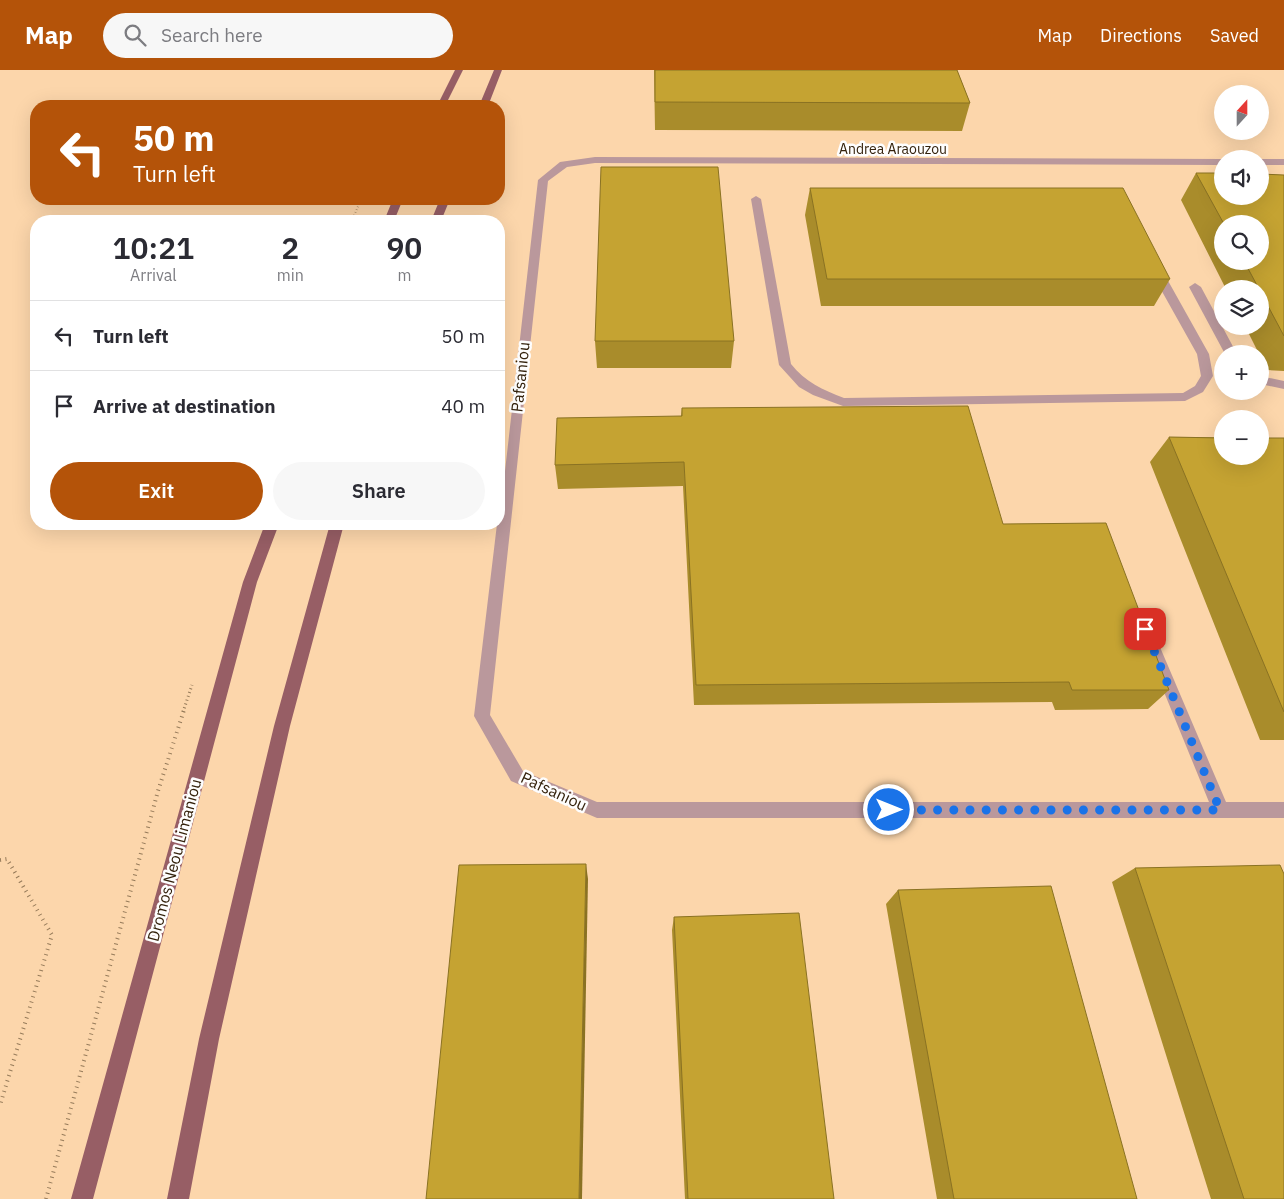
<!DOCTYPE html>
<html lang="en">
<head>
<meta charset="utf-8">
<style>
	:root { --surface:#fff; --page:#f7f7f7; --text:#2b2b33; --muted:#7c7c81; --line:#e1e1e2; --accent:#b45309 }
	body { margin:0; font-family:"IBM Plex Sans",sans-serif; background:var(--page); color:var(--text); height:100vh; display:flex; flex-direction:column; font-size:19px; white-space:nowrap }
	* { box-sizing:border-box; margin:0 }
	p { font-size:16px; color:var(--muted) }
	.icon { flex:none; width:28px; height:28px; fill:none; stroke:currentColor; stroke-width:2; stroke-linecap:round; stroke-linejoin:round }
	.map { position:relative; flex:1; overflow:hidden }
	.drawer { position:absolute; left:30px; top:145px; width:475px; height:315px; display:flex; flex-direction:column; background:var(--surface); border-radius:20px; box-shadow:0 5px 20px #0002 }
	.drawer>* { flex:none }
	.banner { position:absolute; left:30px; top:30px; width:475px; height:105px; border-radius:20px; box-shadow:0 5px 20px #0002; background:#b45309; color:#fff; overflow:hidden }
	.needle { width:32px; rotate:21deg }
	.controls { position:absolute; left:1214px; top:15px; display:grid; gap:10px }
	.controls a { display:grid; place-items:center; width:55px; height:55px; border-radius:50%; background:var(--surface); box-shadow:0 5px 20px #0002; font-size:25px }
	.pin { position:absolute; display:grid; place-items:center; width:42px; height:42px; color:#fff; margin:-21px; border-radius:10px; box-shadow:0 2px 8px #0006 }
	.me { position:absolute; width:55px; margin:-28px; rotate:90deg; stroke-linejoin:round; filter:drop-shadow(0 0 4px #0008) }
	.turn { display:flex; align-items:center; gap:18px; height:105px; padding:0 20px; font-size:22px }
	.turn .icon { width:65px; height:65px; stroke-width:2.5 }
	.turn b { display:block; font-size:35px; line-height:42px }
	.eta { display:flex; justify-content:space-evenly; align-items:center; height:85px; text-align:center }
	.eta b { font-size:30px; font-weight:600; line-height:35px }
	.button { display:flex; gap:10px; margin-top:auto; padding:10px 20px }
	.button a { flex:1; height:58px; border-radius:30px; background:var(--accent); color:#fff; font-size:20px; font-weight:600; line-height:58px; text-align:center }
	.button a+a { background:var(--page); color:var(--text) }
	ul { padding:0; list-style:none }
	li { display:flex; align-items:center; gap:15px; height:70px; padding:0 20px; border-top:1px solid var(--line) }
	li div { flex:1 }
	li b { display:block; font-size:19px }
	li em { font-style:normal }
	header { display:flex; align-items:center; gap:30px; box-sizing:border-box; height:70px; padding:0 25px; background:var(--accent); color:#fff }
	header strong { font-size:24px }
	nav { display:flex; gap:28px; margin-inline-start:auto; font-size:18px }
	.search { width:350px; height:45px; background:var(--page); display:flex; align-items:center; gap:12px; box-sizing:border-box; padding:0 18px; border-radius:28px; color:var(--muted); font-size:19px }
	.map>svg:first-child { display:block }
</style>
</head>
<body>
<header>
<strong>Map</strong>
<div class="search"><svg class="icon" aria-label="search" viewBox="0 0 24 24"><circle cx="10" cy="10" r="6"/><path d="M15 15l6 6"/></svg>Search here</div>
<nav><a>Map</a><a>Directions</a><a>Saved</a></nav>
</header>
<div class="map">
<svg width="1284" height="1129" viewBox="0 0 1284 1129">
	<rect width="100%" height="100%" fill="#fcd6ab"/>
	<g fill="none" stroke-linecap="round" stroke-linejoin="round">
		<!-- path-far2 -->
		<path stroke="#967b5a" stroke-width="2" stroke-dasharray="0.5 2.5" stroke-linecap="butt" d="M352,151L361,129"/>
		<!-- path-far1 -->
		<path stroke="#967b5a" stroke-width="3" stroke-dasharray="1 3" stroke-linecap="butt" d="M183,642L192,615"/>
		<!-- path -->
		<path stroke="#967b5a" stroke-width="4" stroke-dasharray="1 4.5" stroke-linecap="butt" d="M0,790L7,789L52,865L0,1035
			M46,1129L158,721L184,640"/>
		<!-- minor -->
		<path fill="#ba989c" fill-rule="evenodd" d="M595,87L1222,89V95L595,93L567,97L548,111L490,645L523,701L597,732H1209L1137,556L1139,552L1144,550L1149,552L1151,556L1226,732H1284V748H597L511,711L474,646L497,454H499L538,110L560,92Z
			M1260,89H1284V95H1260Z
			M756,126L761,129L791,294C805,312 823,320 844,328L1183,323L1195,316L1201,306L1197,284L1150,200L1156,197L1162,200L1209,284L1213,306L1203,322L1185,331L843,336L813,325L799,317L779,295L751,129Z
			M1195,213L1201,217L1237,284H1225L1189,217Z
			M1260,306L1284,311V319L1260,314Z"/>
		<!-- major -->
		<path fill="#975e65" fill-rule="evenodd" d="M455,0H463L445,36H437Z
			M494,0H502L488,36H479Z
			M393,129H403L394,151H384Z
			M440,129H450L441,151H431Z
			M265,454H279L257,512L93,1129H71L243,512Z
			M330,454H344L290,656L219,969L189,1129H167L199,969L274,656Z"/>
	</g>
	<!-- wall -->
	<path fill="#a98c2b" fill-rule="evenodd" d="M654,0H957L970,33L962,61L655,60Z
		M1196,103L1284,105V301L1267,300L1260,285V284H1259L1245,256H1260V219H1226L1181,130ZM1222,154H1260V191H1222Z
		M810,118L1170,209L1154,236H821L805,145Z
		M595,271H734L731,298H597Z
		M682,338L1003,454L1169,620L1148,639L1055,640L1052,632L694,635L683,416L558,419L555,395L681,346Z
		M1169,367L1284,368V670H1260L1150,392Z
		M1135,798L1284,1129H1211L1112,812Z
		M898,820L1137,1129H937L886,834Z
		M674,847L834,1129H685L672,860Z"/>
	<!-- shaded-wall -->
	<path fill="#8a7223" d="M586,794L588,809L582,1129H579Z"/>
	<!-- building -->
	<path fill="#c5a332" stroke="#8a7223" d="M655,0H957L970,33L655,32Z
		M601,97H718L734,271H595Z
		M1196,103H1222V126H1260V104L1284,105V266L1260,221V219H1259L1244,191H1260V154H1224Z
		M810,118H1123L1170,209H827Z
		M968,336L1003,454L1106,453L1169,620H1072L1069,612L696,615L684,392L555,395L557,348L682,346V338Z
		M1169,367L1222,368V386H1260V368H1284V642Z
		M586,794L579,1129H426L459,795Z
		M1280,795L1284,804V1129H1244L1135,798Z
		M1051,816L1137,1129H954L898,820Z
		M799,843L834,1129H688L674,847Z"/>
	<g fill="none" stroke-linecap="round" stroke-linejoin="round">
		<!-- route -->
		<path stroke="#1a73e8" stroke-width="9" stroke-dasharray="0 16.2" d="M889,740H1220L1145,559"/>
	</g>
	<g text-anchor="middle" stroke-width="5" stroke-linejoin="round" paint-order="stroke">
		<!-- far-street labels -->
		<g font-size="14" fill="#34220c" stroke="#fefefe">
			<text x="893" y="84">Andrea Araouzou</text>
		</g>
		<!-- street labels -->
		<g font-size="16" fill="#34220c" stroke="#fefefe">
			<text transform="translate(520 307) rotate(-84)" y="6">Pafsaniou</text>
			<text transform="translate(554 721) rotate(25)" y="6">Pafsaniou</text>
			<text transform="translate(174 790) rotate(-75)" y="6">Dromos Neou Limaniou</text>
		</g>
	</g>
</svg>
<div class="controls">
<a><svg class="needle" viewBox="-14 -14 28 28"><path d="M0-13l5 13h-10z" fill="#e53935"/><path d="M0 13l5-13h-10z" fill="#7c7c81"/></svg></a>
<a><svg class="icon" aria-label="sound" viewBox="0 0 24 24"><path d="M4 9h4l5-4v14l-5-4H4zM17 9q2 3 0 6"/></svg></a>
<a><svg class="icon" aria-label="search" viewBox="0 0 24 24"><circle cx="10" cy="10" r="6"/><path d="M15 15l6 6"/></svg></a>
<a><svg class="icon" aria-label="layers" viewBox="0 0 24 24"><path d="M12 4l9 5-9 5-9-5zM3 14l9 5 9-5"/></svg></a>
<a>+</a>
<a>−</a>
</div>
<div class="pin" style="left:1145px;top:559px;background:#d93025"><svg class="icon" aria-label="arrive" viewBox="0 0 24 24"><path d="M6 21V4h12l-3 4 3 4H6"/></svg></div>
<svg class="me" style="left:889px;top:740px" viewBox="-20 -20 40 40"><circle r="17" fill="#1a73e8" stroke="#fff" stroke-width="3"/><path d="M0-11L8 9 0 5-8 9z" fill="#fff"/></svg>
<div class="banner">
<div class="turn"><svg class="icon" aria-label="left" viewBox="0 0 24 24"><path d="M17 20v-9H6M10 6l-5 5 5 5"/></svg><div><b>50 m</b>Turn left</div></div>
</div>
<section class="drawer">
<div class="eta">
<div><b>10:21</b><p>Arrival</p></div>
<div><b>2</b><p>min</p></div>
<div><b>90</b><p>m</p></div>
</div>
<ul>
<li><svg class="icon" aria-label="left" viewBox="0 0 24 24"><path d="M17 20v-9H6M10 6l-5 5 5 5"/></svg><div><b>Turn left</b></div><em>50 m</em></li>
<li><svg class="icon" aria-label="arrive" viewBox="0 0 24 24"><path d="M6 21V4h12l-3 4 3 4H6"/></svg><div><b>Arrive at destination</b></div><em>40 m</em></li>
</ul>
<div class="button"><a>Exit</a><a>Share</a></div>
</section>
</div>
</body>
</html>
